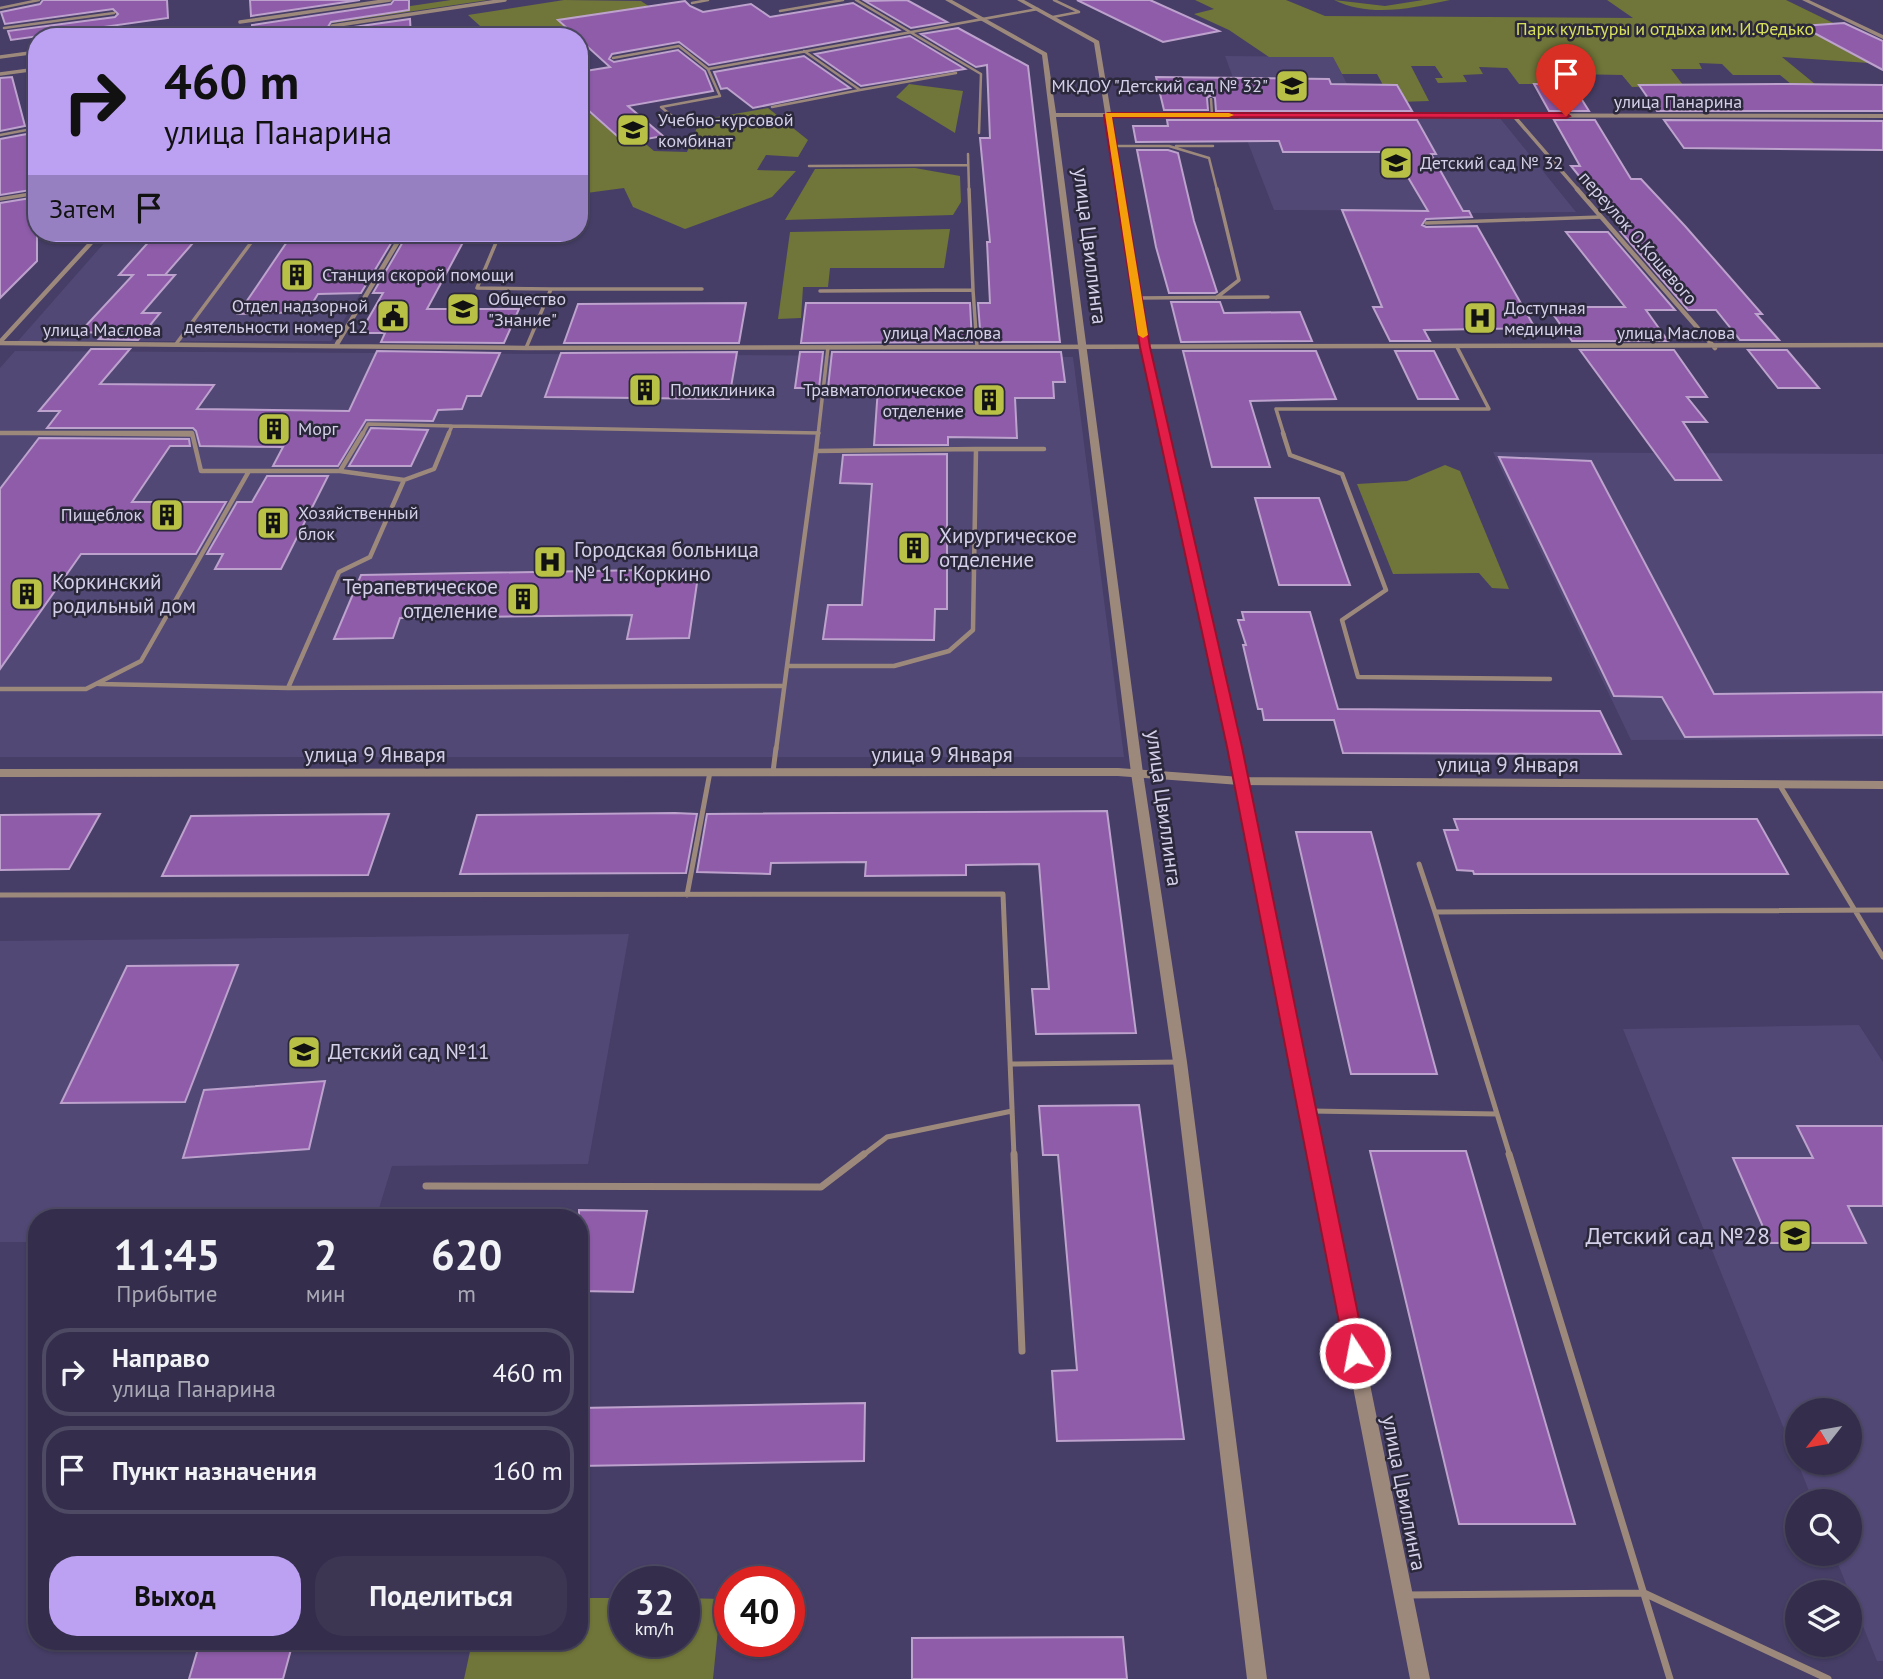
<!DOCTYPE html>
<html lang="ru">
<head>
<meta charset="utf-8">
<style>
	:root { --surface:#342e4c; --page:#3c3653; --text:#f1f3f6; --muted:#a9a8b5; --line:#4e4a64; --accent:#bca0f2 }
	body { margin:0; font-family:"PT Sans",sans-serif; background:var(--page); color:var(--text); height:100vh; display:flex; flex-direction:column; font-size:26px; white-space:nowrap }
	* { box-sizing:border-box; margin:0 }
	p { font-size:23px; color:var(--muted) }
	.icon { flex:none; width:38px; height:38px; fill:none; stroke:currentColor; stroke-width:2; stroke-linecap:round; stroke-linejoin:round }
	.map { position:relative; flex:1; overflow:hidden }
	.side { position:absolute; left:28px; top:1209px; width:560px; height:441px; display:flex; flex-direction:column; background:var(--surface); border-radius:28px; box-shadow:0 2px 5px #0004,0 0 0 2px var(--line) }
	.side>* { flex:none }
	.guide { position:absolute; left:28px; top:28px; width:560px; height:214px; border-radius:28px; box-shadow:0 2px 5px #0004,0 0 0 2px var(--line); background:#bca0f2; color:#111; overflow:hidden }
	.needle { width:46px; rotate:239deg }
	.buttons { position:absolute; left:1785px; top:1398px; display:grid; gap:14px }
	.buttons a { display:grid; place-items:center; width:77px; height:77px; border-radius:50%; background:var(--surface); box-shadow:0 2px 5px #0004,0 0 0 2px var(--line); font-size:35px }
	.speed { position:absolute; left:609px; top:1566px; display:flex; gap:14px; font-size:35px; font-weight:700; text-align:center }
	.speed>* { display:grid; place-content:center; width:91px; height:91px; border-radius:50%; background:var(--surface); box-shadow:0 2px 5px #0004,0 0 0 2px var(--line); line-height:1 }
	.speed small { font-size:18px; font-weight:400 }
	.speed .limit { border:10px solid #d22; background:#fff; color:#111 }
	.pin { position:absolute; display:grid; place-items:center; width:60px; height:60px; color:#fff; margin:-72px -30px; border-radius:50% 50% 50% 0; rotate:-45deg; box-shadow:0 0 7px #0007 }
	.pin .icon { rotate:45deg }
	.me { position:absolute; width:77px; margin:-38px; rotate:349deg; stroke-linejoin:round; filter:drop-shadow(0 0 5px #0008) }
	.turn { display:flex; align-items:center; gap:24px; height:147px; padding:0 21px; font-size:32px }
	.turn .icon { width:91px; height:91px; stroke-width:2.5 }
	.turn b { display:block; font-size:49px; line-height:60px }
	.then { display:flex; align-items:center; height:66px; padding:0 21px; background:#0003; gap:14px; font-size:26px }
	.eta { display:flex; justify-content:space-evenly; align-items:center; height:119px; text-align:center }
	.eta b { font-size:42px; font-weight:700; line-height:49px }
	.button { display:flex; gap:14px; margin-top:auto; padding:14px 21px }
	.button a { flex:1; height:80px; border-radius:28px; background:var(--accent); color:#111; font-size:28px; font-weight:700; line-height:80px; text-align:center }
	.button a+a { background:var(--page); color:var(--text) }
	ul { padding:0; list-style:none }
	li { display:flex; align-items:center; gap:21px; height:88px; margin:0 14px 10px; padding:0 7px; border:4px solid var(--line); border-radius:28px }
	li div { flex:1 }
	li b { display:block; font-size:26px }
	li em { font-style:normal }
	.map>svg:first-child { display:block }
</style>
</head>
<body>
<div class="map">
<svg width="1883" height="1679" viewBox="0 0 1883 1679">
	<rect width="100%" height="100%" fill="#463e66"/>
	<!-- built -->
	<path fill="#524876" fill-rule="evenodd" d="M1225,56L1333,57L1356,101L1241,100Z
		M1238,117H1499L1576,212L1471,213L1470,211L1274,210Z
		M113,233H398L331,341H18Z
		M15,351L1073,357L1124,757H0V368Z
		M1493,452L1883,454V739L1631,740Z
		M629,934L588,1164L392,1166L376,1218H37V1242H0V941Z
		M1859,1025L1883,1062V1661H1877L1834,1554H1850V1502L1813,1501L1623,1029ZM1797,1410H1850V1463H1797Z"/>
	<!-- green -->
	<path fill="#707539" d="M451,0H488L252,35L249,30Z
		M564,0L641,1L653,9L559,20L568,28L566,31L535,37H485L490,35L468,15Z
		M1195,0H1286L1325,16L1633,18L1607,0H1786L1864,38L1883,64L1782,57L1815,84H1791L1780,75H1733L1722,64L1699,63L1702,69H1671L1683,85L1632,87L1622,75L1570,74L1573,80H1559L1569,93L1545,92L1538,84H1519L1507,68L1479,67L1483,74L1463,75L1467,82L1438,83L1435,78H1443L1435,66H1411L1429,101L1398,102L1396,94H1403L1398,85H1383L1377,74H1342L1333,57H1269L1229,30L1194,14L1214,9Z
		M1334,0L1385,6L1423,0H1450C1412,8 1371,18 1334,0Z
		M909,84L963,91L955,133L896,97Z
		M768,108L808,140L798,157L766,155L757,170L796,171L772,197L685,229L633,207L624,188L579,194V114L582,116L593,114L625,143L641,140L654,151L687,152L700,120Z
		M915,168L960,176L961,202L953,215L785,220L815,169Z
		M950,229L944,268H830L828,287H803L801,318L778,319L790,232Z
		M1445,465L1460,471L1509,589L1492,588L1479,573L1393,574L1357,484L1407,481Z
		M579,1598H625V1642H684V1598L721,1599L713,1679H464L472,1642H579Z"/>
	<!-- building -->
	<path fill="#8e5ca9" stroke="#bda2cd" stroke-width="2" d="M43,0H167L168,18L11,40L8,31L115,17L118,14L113,9L5,24L1,12L40,4Z
		M250,0H360L251,16Z
		M394,0H409V10L331,22L328,27L333,30L410,19L411,37H253L252,25L391,4Z
		M907,0L947,22L911,28L865,1Z
		M1077,0H1150L1219,31L1163,42Z
		M685,1L690,6L703,12L751,4L770,17L853,3L899,30L709,65L679,42L612,54L609,59L614,62L678,50L705,71L713,91L628,106L663,136L625,143L579,102V72L610,67L558,20Z
		M1844,23L1883,41V70L1801,26Z
		M958,28L1028,66L1060,342H981L978,303H990L987,242H990L980,138H990L987,65L976,67L921,34Z
		M910,36L965,69L861,86L815,54Z
		M804,56L850,88L753,108L727,88L721,89L714,72Z
		M12,77L25,126L0,131V78Z
		M1156,77L1329,79L1331,84L1397,85L1412,111H1216L1215,98L1211,95L1207,98L1208,110H1164Z
		M1534,84H1572L1589,111H1549Z
		M1791,84L1883,85V111H1657L1639,85Z
		M1167,120H1417L1436,154H1431L1463,211H1469L1472,217L1426,219L1422,225L1426,227L1477,226L1535,328L1424,330L1430,341H1390L1373,307H1382L1342,210L1428,211L1393,152H1283L1279,141L1136,142L1133,126H1168Z
		M1554,120H1595L1631,179H1641L1685,226L1762,314H1756L1779,340H1740L1716,310H1688L1621,232H1624L1571,166H1580Z
		M1664,120L1883,121V150L1684,148Z
		M27,134L37,166V189L0,195V139Z
		M1137,150H1168L1178,153L1194,221L1217,292L1215,293H1169L1156,247Z
		M37,197V261L0,298V203Z
		M1566,232H1608L1675,310H1646L1668,341H1572L1548,307H1625Z
		M293,233H340L334,241L393,240L361,293L318,294L307,312L238,314Z
		M420,233H468L427,309H519L504,343L381,342L385,333H360L383,293H373L404,240H415Z
		M199,236L165,275H147H175L142,313H160L138,340L99,339L105,333L80,332L133,275H119L153,237Z
		M1171,302H1220L1224,313L1300,312L1312,341L1181,342Z
		M746,303L739,343H564L578,304Z
		M806,303H970L972,342L801,343Z
		M91,349H130L100,384L214,385L197,409L349,411L377,351L500,353L481,396H467L462,409L438,410L433,421L366,420L338,466H273L283,447L200,446L196,431L193,428H47L60,411H39Z
		M1580,350H1674L1707,397H1687L1707,422H1683L1721,480H1675Z
		M1748,350H1787L1819,388H1778Z
		M1183,351H1316L1336,399L1250,401L1270,467H1212Z
		M1395,351H1434L1458,399H1418Z
		M737,352L729,399L545,397L561,353Z
		M800,352H823L819,388H795Z
		M832,352H1061L1065,382H1053L1054,398H1015L1017,438L948,437V445H874L878,388H828Z
		M371,428L428,430L411,466H349Z
		M39,438L189,439L190,446H170L132,502H226L196,554H81L0,669V489Z
		M947,454V609H935L934,640L823,639L828,605H862L872,484L840,483L843,455Z
		M1499,457L1591,461L1714,694L1883,692V735L1685,737L1662,697L1614,696Z
		M267,476H328L281,569H215L223,554H207L237,502H252Z
		M1255,498H1319L1350,585H1279Z
		M699,569L689,638L627,639L632,615L400,618L393,638L334,639L361,575Z
		M1242,612H1310L1338,709L1600,711L1621,754L1343,753L1334,720H1264L1262,709H1258L1243,645H1246L1238,620H1244Z
		M1107,811L1136,1033L1036,1034L1032,989H1049L1039,864L966,865V875L865,876L866,862L771,863L770,874L697,872L707,814Z
		M675,813L697,814L686,873L460,874L477,815Z
		M100,814L69,869L0,870V815Z
		M389,814L368,875L162,876L191,816Z
		M1454,819H1757L1788,874H1474L1473,871L1457,870L1444,830H1458Z
		M1296,832H1371L1437,1074H1351Z
		M238,965L185,1102L61,1103L127,966Z
		M325,1081L309,1149L183,1158L204,1090Z
		M1139,1105L1184,1439L1057,1441L1052,1371L1077,1370L1058,1155H1043L1039,1106Z
		M1797,1126H1883V1206H1848L1866,1243H1770L1733,1158H1813Z
		M1370,1151H1466L1575,1524H1459Z
		M579,1210L647,1211L633,1292L579,1291Z
		M865,1403L864,1461L579,1466V1408Z
		M1123,1637L1127,1679H912V1638Z
		M200,1642H293L283,1679H189Z"/>
	<g fill="none" stroke-linecap="round" stroke-linejoin="round">
		<!-- service-far4 -->
		<path stroke="#9d897c" stroke-width="2.5" d="M856,0L981,74L979,133
			M692,3L708,0
			M0,8L39,0
			M780,11L843,0
			M1053,17L1079,12L1054,0
			M4,28L114,13
			M475,37L487,35
			M613,58L679,46L708,69L1038,9
			M860,90L956,73
			M1211,99L1212,115
			M772,107L860,90L804,51
			M683,125L661,107L720,96L708,69
			M0,135L37,128
			M1113,146H1169L1209,158L1217,190
			M1176,146H1213
			M968,154L969,190
			M809,166L968,165"/>
		<!-- service-far3 -->
		<path stroke="#9d897c" stroke-width="3.5" d="M969,189L973,290
			M0,199L37,193
			M1426,223L1601,217
			M500,233L477,288L551,289
			M820,291L973,290L977,347
			M1137,298L1268,297
			M1216,298L1239,280L1217,189
			M176,344L253,240
			M526,348L551,289H702
			M452,426L819,433
			M0,433L192,435
			M362,435L368,424L452,426
			M448,435L452,426
			M818,435L828,347
			M1284,435L1276,409H1489L1457,347"/>
		<!-- service-far2 -->
		<path stroke="#9d897c" stroke-width="4.5" d="M0,433H192L201,471H340
			M363,433L340,471L404,480L434,469L449,433
			M818,433L816,451L976,449
			M1283,433L1290,455L1342,474L1386,590L1342,620L1358,677L1550,679
			M404,480L370,557L339,572L288,688L784,686
			M787,666L816,451
			M99,684L288,688
			M0,689H86L141,661L249,471
			M776,750L787,666H894L949,651L973,630L976,449H1044"/>
		<!-- service-far1 -->
		<path stroke="#9d897c" stroke-width="5" d="M773,772L776,748
			M1779,784L1883,957
			M1419,864L1435,912
			M0,895L1003,894L1014,1156
			M687,895L710,772
			M1010,1064L1180,1062
			M1310,1111L1497,1114
			M862,1156L887,1137L1012,1111
			M1510,1156L1435,912L1883,910"/>
		<!-- service -->
		<path stroke="#9d897c" stroke-width="7" d="M1014,1154L1022,1351
			M1509,1154L1670,1679
			M426,1186L821,1187L864,1154
			M1406,1595L1644,1593L1828,1679"/>
		<!-- minor-far2 -->
		<path stroke="#9d897c" stroke-width="3.5" d="M240,22L390,0
			M332,26L505,0
			M0,57L37,52
			M0,74L37,69
			M1513,115L1578,190"/>
		<!-- minor-far1 -->
		<path stroke="#9d897c" stroke-width="4.5" d="M1577,189L1715,348
			M0,342L100,233
			M0,343L526,348L1883,345
			M337,344L403,233"/>
		<!-- minor -->
		<path stroke="#9d897c" stroke-width="8" d="M0,773L1118,772L1240,781L1883,785"/>
		<!-- tertiary -->
		<path fill="#9d897c" fill-rule="evenodd" d="M945,0H952L1047,53L1056,113H1105L1094,43L1017,0H1024L1099,41L1111,113L1883,114V118L1112,117L1149,347L1236,726L1430,1679H1410L1224,726L1141,347L1106,117H1056L1143,773L1187,1062L1267,1679H1247L1173,1062L1131,773L1042,55Z
			M1802,0H1809L1883,35V39Z"/>
	</g>
	<!-- route -->
	<path fill="#e11d48" stroke="#92132f" stroke-width="2" d="M1108,113H1566L1570,116L1566,118L1112,117L1150,347L1242,747L1366,1353L1363,1360L1355,1363L1348,1360L1345,1353L1227,747L1140,347L1104,115Z"/>
	<!-- slow -->
	<path fill="#f59e0b" d="M1105,113H1229L1234,115L1229,117H1112L1148,335L1143,338L1138,335Z"/>
	<!-- icons -->
	<defs>
		<symbol id="school-square" viewBox="-11 -11 22 22"><rect x="-9" y="-9" width="18" height="18" rx="4" fill="#b8c146" stroke="#2c283b"/><path d="M0-5L7-2L0 1L-7-2ZM-4 1L0 2.5L4 1V4Q0 6-4 4Z" fill="#111"/></symbol>
		<symbol id="university-square" viewBox="-11 -11 22 22"><rect x="-9" y="-9" width="18" height="18" rx="4" fill="#b8c146" stroke="#2c283b"/><path d="M0-5L7-2L0 1L-7-2ZM-4 1L0 2.5L4 1V4Q0 6-4 4Z" fill="#111"/></symbol>
		<symbol id="building-square" viewBox="-11 -11 22 22"><rect x="-9" y="-9" width="18" height="18" rx="4" fill="#b8c146" stroke="#2c283b"/><path d="M-4-6H4V6H1V3H-1V6H-4ZM-2.5-4.3h1.7v1.8h-1.7ZM.8-4.3h1.7v1.8H.8ZM-2.5-1h1.7V.8h-1.7ZM.8-1h1.7V.8H.8Z" fill="#111"/></symbol>
		<symbol id="civic-square" viewBox="-11 -11 22 22"><rect x="-9" y="-9" width="18" height="18" rx="4" fill="#b8c146" stroke="#2c283b"/><path d="M-.6-6.5H3V-4.5H.6V-3L4-1V1h2V6H-6V1h2V-1L-.6-3ZM-1.2 2.5V6h2.4V2.5Z" fill="#111"/></symbol>
		<symbol id="hospital-square" viewBox="-11 -11 22 22"><rect x="-9" y="-9" width="18" height="18" rx="4" fill="#b8c146" stroke="#2c283b"/><path d="M-5-5h3v3.5h4V-5h3V5h-3V1.5h-4V5h-3Z" fill="#111"/></symbol>
	</defs>
	<g fill-rule="evenodd">
		<use href="#school-square" x="1273" y="67" width="38" height="38"/>
		<use href="#university-square" x="614" y="111" width="38" height="38"/>
		<use href="#school-square" x="1377" y="144" width="38" height="38"/>
		<use href="#building-square" x="278" y="256" width="38" height="38"/>
		<use href="#university-square" x="444" y="290" width="38" height="38"/>
		<use href="#civic-square" x="374" y="297" width="38" height="38"/>
		<use href="#hospital-square" x="1461" y="299" width="38" height="38"/>
		<use href="#building-square" x="626" y="371" width="38" height="38"/>
		<use href="#building-square" x="970" y="381" width="38" height="38"/>
		<use href="#building-square" x="255" y="410" width="38" height="38"/>
		<use href="#building-square" x="148" y="496" width="38" height="38"/>
		<use href="#building-square" x="254" y="504" width="38" height="38"/>
		<use href="#building-square" x="895" y="529" width="38" height="38"/>
		<use href="#hospital-square" x="531" y="543" width="38" height="38"/>
		<use href="#building-square" x="8" y="575" width="38" height="38"/>
		<use href="#building-square" x="504" y="580" width="38" height="38"/>
		<use href="#school-square" x="285" y="1033" width="38" height="38"/>
		<use href="#school-square" x="1776" y="1217" width="38" height="38"/>
	</g>
	<g text-anchor="middle" stroke-width="5" stroke-linejoin="round" paint-order="stroke">
		<!-- far-park labels -->
		<g font-size="18" fill="#d7e05a" stroke="#2c283b">
			<text x="1665" y="35">Парк культуры и отдыха им. И.Федько</text>
		</g>
		<!-- far-poi labels -->
		<g font-size="18" fill="#d4d0e9" stroke="#2c283b" text-anchor="start">
			<text x="1268" y="92" text-anchor="end">МКДОУ "Детский сад № 32"</text>
			<text x="658" y="126">Учебно-курсовой<tspan x="658" dy="21">комбинат</tspan></text>
			<text x="1420" y="169">Детский сад № 32</text>
			<text x="322" y="281">Станция скорой помощи</text>
			<text x="488" y="305">Общество<tspan x="488" dy="21">"Знание"</tspan></text>
			<text x="368" y="312" text-anchor="end">Отдел надзорной<tspan x="368" dy="21">деятельности номер 12</tspan></text>
			<text x="1504" y="314">Доступная<tspan x="1504" dy="21">медицина</tspan></text>
			<text x="670" y="396">Поликлиника</text>
			<text x="964" y="396" text-anchor="end">Травматологическое<tspan x="964" dy="21">отделение</tspan></text>
			<text x="298" y="435">Морг</text>
			<text x="298" y="519">Хозяйственный<tspan x="298" dy="21">блок</tspan></text>
			<text x="142" y="521" text-anchor="end">Пищеблок</text>
		</g>
		<!-- far-street labels -->
		<g font-size="18" fill="#d4d0e9" stroke="#2c283b">
			<text x="1678" y="108">улица Панарина</text>
			<text transform="translate(1638 238) rotate(49)" y="6">переулок О.Кошевого</text>
			<text x="102" y="336">улица Маслова</text>
			<text x="942" y="339">улица Маслова</text>
			<text x="1676" y="339">улица Маслова</text>
		</g>
		<!-- street labels -->
		<g font-size="21" fill="#d4d0e9" stroke="#2c283b">
			<text transform="translate(1090 246) rotate(83)" y="7">улица Цвиллинга</text>
			<text x="375" y="762">улица 9 Января</text>
			<text x="942" y="762">улица 9 Января</text>
			<text x="1508" y="772">улица 9 Января</text>
			<text transform="translate(1164 808) rotate(82)" y="7">улица Цвиллинга</text>
			<text transform="translate(1404 1493) rotate(79)" y="7">улица Цвиллинга</text>
		</g>
		<!-- poi labels -->
		<g font-size="21" fill="#d4d0e9" stroke="#2c283b" text-anchor="start">
			<text x="939" y="543">Хирургическое<tspan x="939" dy="24">отделение</tspan></text>
			<text x="574" y="557">Городская больница<tspan x="574" dy="24">№ 1 г. Коркино</tspan></text>
			<text x="52" y="589">Коркинский<tspan x="52" dy="24">родильный дом</tspan></text>
			<text x="498" y="594" text-anchor="end">Терапевтическое<tspan x="498" dy="24">отделение</tspan></text>
			<text x="328" y="1059">Детский сад №11</text>
		</g>
		<!-- near-poi labels -->
		<g font-size="24" fill="#d4d0e9" stroke="#2c283b" text-anchor="end">
			<text x="1770" y="1244">Детский сад №28</text>
		</g>
	</g>
</svg>
<div class="buttons">
<a><svg class="needle" viewBox="-14 -14 28 28"><path d="M0-13l5 13h-10z" fill="#e53935"/><path d="M0 13l5-13h-10z" fill="#a9a8b5"/></svg></a>
<a><svg class="icon" aria-label="search" viewBox="0 0 24 24"><circle cx="10" cy="10" r="6"/><path d="M15 15l6 6"/></svg></a>
<a><svg class="icon" aria-label="layers" viewBox="0 0 24 24"><path d="M12 4l9 5-9 5-9-5zM3 14l9 5 9-5"/></svg></a>
</div>
<div class="speed"><div>32<small>km/h</small></div><div class="limit">40</div></div>
<div class="pin" style="left:1566px;top:116px;background:#d93025"><svg class="icon" aria-label="arrive" viewBox="0 0 24 24"><path d="M6 21V4h12l-3 4 3 4H6"/></svg></div>
<svg class="me" style="left:1355px;top:1353px" viewBox="-20 -20 40 40"><circle r="17" fill="#e11d48" stroke="#fff" stroke-width="3"/><path d="M0-11L8 9 0 5-8 9z" fill="#fff"/></svg>
<div class="guide">
<div class="turn"><svg class="icon" aria-label="right" viewBox="0 0 24 24"><path d="M7 20v-9h11M14 6l5 5-5 5"/></svg><div><b>460 m</b>улица Панарина</div></div>
<div class="then">Затем<svg class="icon" aria-label="arrive" viewBox="0 0 24 24"><path d="M6 21V4h12l-3 4 3 4H6"/></svg></div>
</div>
<section class="side">
<div class="eta">
<div><b>11:45</b><p>Прибытие</p></div>
<div><b>2</b><p>мин</p></div>
<div><b>620</b><p>m</p></div>
</div>
<ul>
<li><svg class="icon" aria-label="right" viewBox="0 0 24 24"><path d="M7 20v-9h11M14 6l5 5-5 5"/></svg><div><b>Направо</b><p>улица Панарина</p></div><em>460 m</em></li>
<li><svg class="icon" aria-label="arrive" viewBox="0 0 24 24"><path d="M6 21V4h12l-3 4 3 4H6"/></svg><div><b>Пункт назначения</b></div><em>160 m</em></li>
</ul>
<div class="button"><a>Выход</a><a>Поделиться</a></div>
</section>
</div>
</body>
</html>
